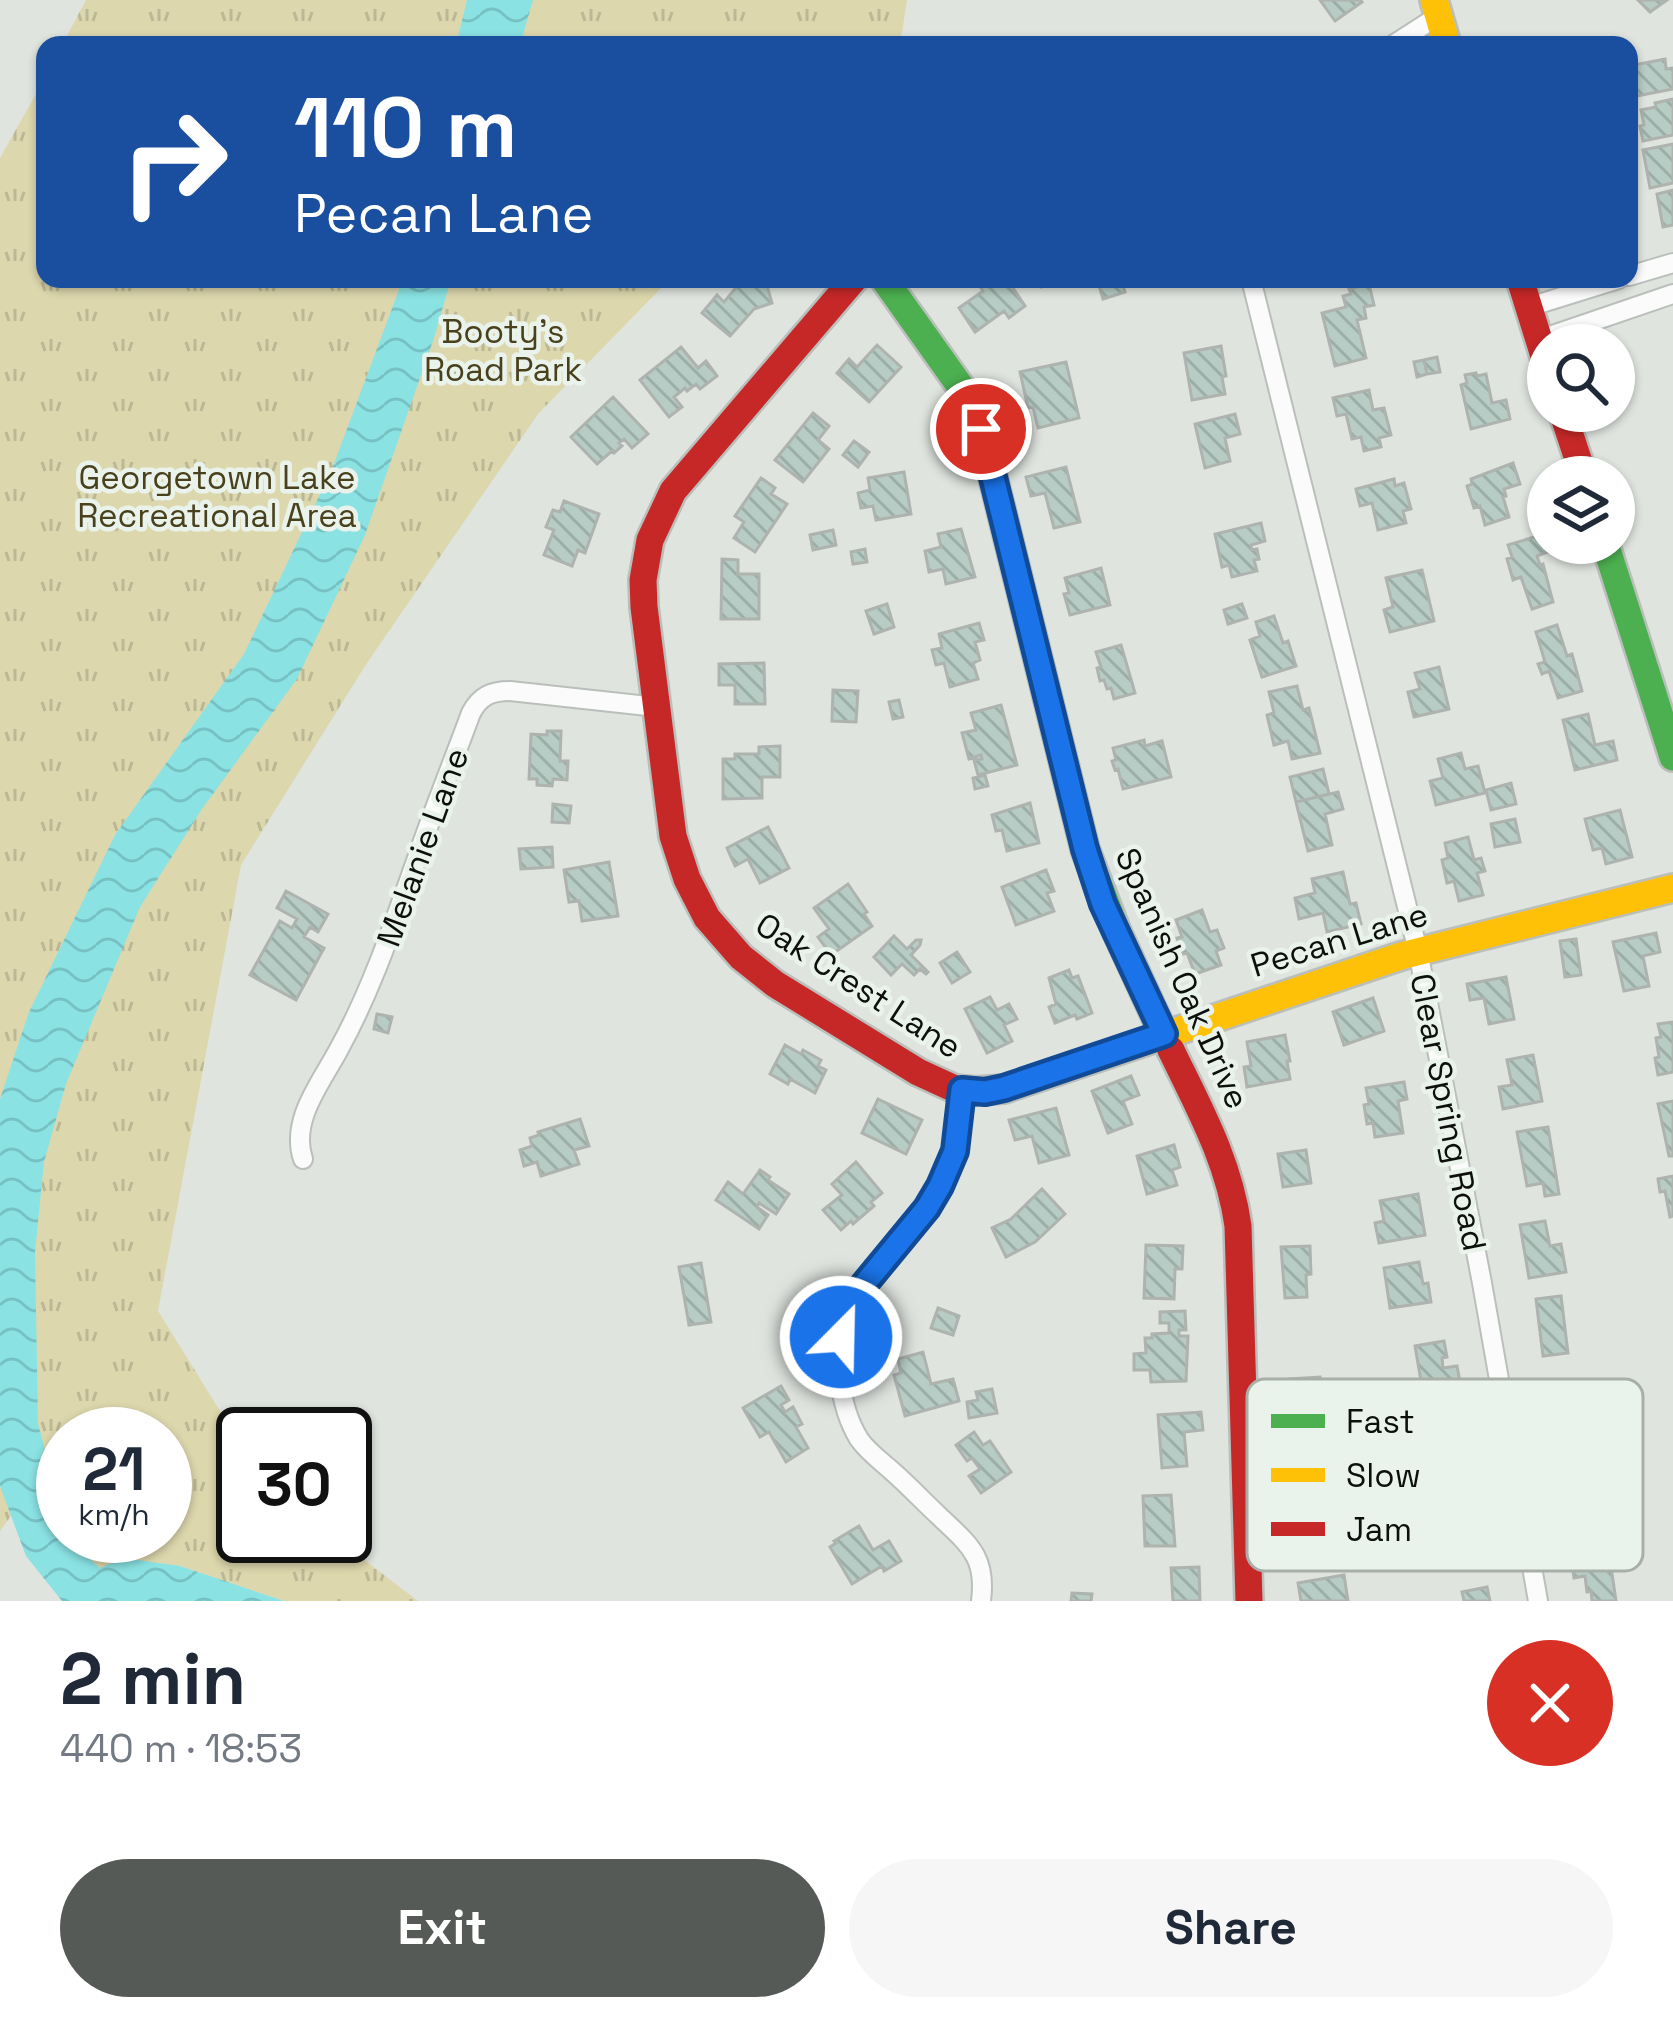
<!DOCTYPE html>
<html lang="en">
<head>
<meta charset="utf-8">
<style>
	:root { --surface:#fff; --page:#f6f6f7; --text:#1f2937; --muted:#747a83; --accent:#565a56 }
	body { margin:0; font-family:"Space Grotesk",sans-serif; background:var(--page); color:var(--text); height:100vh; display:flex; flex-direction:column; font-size:45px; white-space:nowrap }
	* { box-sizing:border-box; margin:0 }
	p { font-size:39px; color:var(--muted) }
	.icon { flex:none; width:66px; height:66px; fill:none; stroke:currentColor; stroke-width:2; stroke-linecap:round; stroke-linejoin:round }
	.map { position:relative; height:1601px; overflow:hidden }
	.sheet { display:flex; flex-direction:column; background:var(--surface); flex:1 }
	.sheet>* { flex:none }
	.banner { position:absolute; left:36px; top:36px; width:1602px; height:252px; border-radius:24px; box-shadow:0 3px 9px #0004; background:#1a4fa0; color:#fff; overflow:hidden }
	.tools { position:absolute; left:1527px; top:324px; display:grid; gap:24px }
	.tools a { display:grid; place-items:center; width:108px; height:108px; border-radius:50%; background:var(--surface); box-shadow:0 3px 9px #0004; font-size:60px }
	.speed { position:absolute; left:36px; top:1407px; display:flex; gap:24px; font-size:60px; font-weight:700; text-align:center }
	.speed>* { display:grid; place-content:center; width:156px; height:156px; border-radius:50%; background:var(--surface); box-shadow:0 3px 9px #0004; line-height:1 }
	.speed small { font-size:30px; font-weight:400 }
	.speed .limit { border:6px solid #111; border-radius:18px; background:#fff; color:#111 }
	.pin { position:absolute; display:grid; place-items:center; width:102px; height:102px; color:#fff; margin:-51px; border:6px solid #fff; border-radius:50%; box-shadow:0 3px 12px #0007 }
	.me { position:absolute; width:132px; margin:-66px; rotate:23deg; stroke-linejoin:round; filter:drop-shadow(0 0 9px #0008) }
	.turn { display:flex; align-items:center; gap:42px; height:252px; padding:0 60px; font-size:54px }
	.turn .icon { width:156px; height:156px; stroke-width:2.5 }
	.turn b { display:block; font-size:84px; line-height:102px }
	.round { display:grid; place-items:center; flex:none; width:126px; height:126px; border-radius:63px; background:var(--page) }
	.head { display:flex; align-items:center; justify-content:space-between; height:204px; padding:0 60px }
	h1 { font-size:72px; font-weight:700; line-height:90px }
	.primary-button { display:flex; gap:24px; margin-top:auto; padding:24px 60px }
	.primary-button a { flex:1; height:138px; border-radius:72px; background:var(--accent); color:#fff; font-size:48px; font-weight:700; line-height:138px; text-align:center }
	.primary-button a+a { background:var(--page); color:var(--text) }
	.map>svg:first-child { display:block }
</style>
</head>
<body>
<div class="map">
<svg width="1673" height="1601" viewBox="0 0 1673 1601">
	<defs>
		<pattern id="park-tufts" width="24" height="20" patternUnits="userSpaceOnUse" patternTransform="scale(3)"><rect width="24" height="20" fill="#ddd7ad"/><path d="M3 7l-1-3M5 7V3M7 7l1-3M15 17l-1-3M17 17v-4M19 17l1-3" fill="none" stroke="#bcb794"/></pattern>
		<pattern id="water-waves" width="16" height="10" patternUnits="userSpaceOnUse" patternTransform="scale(3)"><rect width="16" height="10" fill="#8be2e3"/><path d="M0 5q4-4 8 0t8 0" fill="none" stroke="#77c1c2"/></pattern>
		<pattern id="building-back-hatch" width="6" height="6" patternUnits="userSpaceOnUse" patternTransform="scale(3)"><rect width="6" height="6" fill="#b6ccc4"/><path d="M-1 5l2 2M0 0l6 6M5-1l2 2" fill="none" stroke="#9baea7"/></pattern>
	</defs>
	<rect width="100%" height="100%" fill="#dfe4df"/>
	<!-- park -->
	<path fill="url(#park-tufts)" d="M86,0H907L900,45H62Z
		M45,78V279H670L538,414L365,666L241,865L158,1311L243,1448V1536H333L418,1601H284L180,1566L100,1568L78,1549L72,1536H165V1434H63V1517L48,1465L0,1531V158Z"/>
	<!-- water -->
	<path fill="url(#water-waves)" d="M467,0H533L520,45H456Z
		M403,279H451L434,338L365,535L297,679L202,809L140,907L66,1084L44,1162L35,1252L38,1424L63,1517V1536H72L78,1549L100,1568L124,1558L180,1566L284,1601H62L26,1556L0,1486V1099L29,1012L115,835L244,654L332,469Z"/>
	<!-- building -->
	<path fill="url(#building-back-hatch)" stroke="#afb3b0" stroke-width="3" d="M1320,0H1360L1362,2L1335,21Z
		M1638,0H1667L1650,12Z
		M1665,59L1666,69L1673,68V89L1632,97L1629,66Z
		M1673,99V135L1643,141L1640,126L1644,125L1641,110L1656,107L1655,103Z
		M1673,144V183L1650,188L1643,150Z
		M1673,190V225L1663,227L1657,194Z
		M743,279H765L772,303L754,309L730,336L702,313L717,295L724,302L739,284L737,281Z
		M982,279H1007L1025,306L1009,318L1004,311L975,332L959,308L983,291L977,282Z
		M1039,279H1074L1041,287Z
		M1097,279H1121L1125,292L1103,299Z
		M1369,284L1374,305L1364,307L1366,318L1357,320L1366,358L1335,366L1322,313L1346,307L1343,296L1351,294L1349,289Z
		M877,345L901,367L869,402L837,373L849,359L857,367Z
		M1221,346L1226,376L1222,377L1225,394L1192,400L1184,353Z
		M681,347L698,368L706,361L717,376L700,389L696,384L687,391L685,388L674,397L682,407L669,417L640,380Z
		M1437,357L1440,372L1427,374L1424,360Z
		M1424,360L1427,374L1417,377L1414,362Z
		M1066,362L1079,418L1038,428L1033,407L1028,408L1020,372Z
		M1476,373L1477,376L1486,374L1492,403L1506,400L1510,419L1471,429L1461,385L1467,383L1465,375Z
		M1369,390L1373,410L1384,408L1391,435L1379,438L1381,447L1364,451L1361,437L1352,439L1346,414L1337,416L1333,398Z
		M613,397L648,434L632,448L624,439L619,443L622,446L614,453L612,451L597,464L571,437Z
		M813,413L829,426L818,440L829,449L803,482L775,460Z
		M1235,414L1240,434L1225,438L1230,461L1205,468L1195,424Z
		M854,441L869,452L858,467L843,455Z
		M1513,463L1520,484L1504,489L1506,496L1503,497L1509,517L1485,525L1480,506L1474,508L1467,486L1472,484L1471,479Z
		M1066,467L1080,522L1054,528L1045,493L1031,496L1026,477Z
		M904,472L911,514L876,520L873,506L861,508L858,493L870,490L868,478Z
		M761,478L775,488L771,494L787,504L755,552L734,538L744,522L735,516Z
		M1394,479L1395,486L1404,483L1411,509L1403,511L1406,523L1378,530L1372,503L1360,506L1356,489Z
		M564,501L599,514L585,553L578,550L572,566L544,555L554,530L546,527L553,510L560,512Z
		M1261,523L1265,541L1251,545L1252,550L1257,549L1259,559L1254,560L1257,571L1232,577L1229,565L1222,567L1215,534Z
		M961,529L975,577L946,584L943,569L929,572L925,551L941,547L938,534Z
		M833,530L836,545L813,550L810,535Z
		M1547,533L1548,543L1553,550L1537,556L1540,565L1543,564L1553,602L1532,609L1521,577L1513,580L1507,559L1512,557L1508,545Z
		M865,549L867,562L853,564L851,552Z
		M722,559L738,560V574H759V619H721Z
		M1101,568L1110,605L1070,615L1064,594L1069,593L1065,578Z
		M1422,570L1434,621L1390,632L1384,610L1393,607L1386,578Z
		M887,604L894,627L874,634L866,611Z
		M1242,604L1247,618L1228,624L1224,610Z
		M1274,616L1283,643L1288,641L1296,666L1262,677L1250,640L1260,636L1256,622Z
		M979,623L984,640L975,642L980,660L973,663L978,679L950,687L944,663L936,665L932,650L942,648L939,634Z
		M1557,625L1567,656L1572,654L1582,691L1558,698L1549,671L1542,674L1538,664L1545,662L1536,632Z
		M1121,645L1135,693L1114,699L1111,688L1107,689L1104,680L1100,681L1097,668L1101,667L1096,652Z
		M764,663L765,704H735V685H719V664Z
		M1439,667L1449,709L1414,717L1408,692L1420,689L1415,673Z
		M1297,686L1303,710L1309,708L1320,753L1292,759L1288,741L1274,745L1267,715L1274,713L1269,692Z
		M833,690L858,691L856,722L832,721Z
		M899,700L903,717L893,719L889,702Z
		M1001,705L1017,765L978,775L974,760L982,759L981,755L969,759L962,733L976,730L971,713Z
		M1588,714L1595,745L1613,741L1617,760L1575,770L1563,720Z
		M547,731H561L560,761H568L567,780L553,779L552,786L537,785V779H529L531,734L547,735Z
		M1144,740L1145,746L1162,741L1171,777L1123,789L1118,769L1115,770L1112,761L1116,760L1113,748Z
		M780,746V777H762V798L723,799V759H735V754H759V747Z
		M1461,753L1465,769L1478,766L1485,793L1436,805L1430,781L1443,778L1438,759Z
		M1323,769L1329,794L1296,802L1290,777Z
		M985,775L988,786L975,789L973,778Z
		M1511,783L1516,804L1491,810L1486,790Z
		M1338,792L1343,809L1325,814L1332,845L1308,851L1296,802Z
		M1030,803L1039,843L1007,851L1002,830L996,831L992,815Z
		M553,804L571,806L569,823L552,822Z
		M1620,810L1632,857L1606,864L1602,848L1593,850L1585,819Z
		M1515,819L1520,842L1495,847L1491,824Z
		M768,827L789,868L760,883L748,859L735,866L727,848Z
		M1468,837L1474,860L1481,858L1485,871L1477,873L1483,895L1459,901L1454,881L1447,883L1442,860L1448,858L1445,843Z
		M552,847L553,867L521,869L519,849Z
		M609,862L618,916L582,921L579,901L569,902L564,870Z
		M1046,870L1054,891L1047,893L1054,911L1016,925L1002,887Z
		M1343,872L1350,904L1356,903L1361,924L1327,932L1323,913L1299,919L1295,898L1315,893L1312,879Z
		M848,884L867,912L864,914L872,926L831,955L818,937L829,929L814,908Z
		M286,891L328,914L318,932L310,927L304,937L324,948L296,1000L250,975L280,921L292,928L297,919L277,908Z
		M1202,910L1210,932L1217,930L1224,948L1216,951L1221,965L1195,974L1187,953L1183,954L1177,938L1182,937L1176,920Z
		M1656,933L1660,952L1643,956L1649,986L1624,991L1613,942Z
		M894,936L907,949L916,940H921L920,945L911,955L928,972L926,974L920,969L914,975L902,964L891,975L874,957Z
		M1576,939L1581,975L1565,977L1560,941Z
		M957,952L970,972L952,983L940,963Z
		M1069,970L1072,978L1078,976L1092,1013L1077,1019L1075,1015L1055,1023L1049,1007L1056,1004L1049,978Z
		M1506,977L1514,1019L1489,1024L1484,998L1470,1000L1467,984Z
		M990,997L997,1010L1009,1004L1017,1019L1004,1025L1012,1041L987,1053L965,1009Z
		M1373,998L1384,1031L1344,1045L1333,1012Z
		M377,1014L392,1017L388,1033L374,1029Z
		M1673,1022V1072L1658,1075L1655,1058L1659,1057L1656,1038L1661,1037L1658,1024Z
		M1285,1035L1290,1061H1287L1290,1079L1247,1087L1244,1067L1251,1066L1247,1042Z
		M785,1045L801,1054L803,1050L821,1060L818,1066L826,1070L815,1093L790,1079L788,1084L770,1074Z
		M1533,1055L1542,1101L1503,1109L1499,1087L1512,1085L1507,1060Z
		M1131,1076L1139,1095L1123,1101L1132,1124L1108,1133L1092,1091Z
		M1404,1082L1407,1099L1398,1101L1403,1133L1375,1137L1373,1123L1367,1124L1364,1105L1369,1104L1366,1088Z
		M878,1099L922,1120L906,1154L862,1133Z
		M1673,1101V1156H1669L1658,1104Z
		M1056,1108L1069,1155L1039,1163L1032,1136L1015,1140L1009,1120Z
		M580,1119L589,1146L574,1150L579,1164L541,1176L537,1162L524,1166L520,1150L532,1146L530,1138L539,1135L538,1132Z
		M1548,1127L1559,1194L1545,1196L1543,1183L1527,1186L1517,1132Z
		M1174,1145L1180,1167L1172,1170L1177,1185L1147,1194L1137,1156Z
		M1306,1150L1311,1183L1283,1187L1278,1154Z
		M856,1162L882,1193L871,1202L874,1206L853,1224L851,1221L841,1230L823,1210L842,1195L832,1184Z
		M760,1170L770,1177L768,1180L789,1194L776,1214L759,1203L757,1207L768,1215L759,1229L716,1200L728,1182L743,1194Z
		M1673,1176V1216L1670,1217L1665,1191L1660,1192L1658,1179Z
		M1042,1189L1065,1214L1035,1242L1006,1257L992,1228L1011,1219Z
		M1418,1194L1425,1235L1379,1243L1375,1223L1384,1221L1380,1201Z
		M1545,1221L1550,1246L1561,1244L1566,1272L1529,1278L1520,1225Z
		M1146,1245L1183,1246L1182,1269H1175L1174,1299L1144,1298Z
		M1310,1246L1311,1274L1306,1275L1307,1297L1285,1298L1281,1247Z
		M1419,1262L1423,1284L1428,1283L1431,1302L1390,1308L1384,1268Z
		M701,1263L711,1322L689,1325L679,1267Z
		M1561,1296L1568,1353L1543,1356L1536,1299Z
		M938,1308L959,1316L953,1335L931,1328Z
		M1185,1311L1186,1330H1179V1336H1188L1186,1381L1151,1382L1150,1370H1134V1354L1146,1353L1145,1338H1152V1334L1169,1333V1323H1160V1312Z
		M1444,1341L1447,1357L1442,1358L1443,1368L1457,1366L1461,1387L1423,1393L1415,1346Z
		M923,1352L931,1384L953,1379L959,1401L905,1416L894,1375L901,1373L898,1359Z
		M1320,1377L1321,1403H1327L1329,1434L1304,1436L1302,1401L1290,1402L1289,1379Z
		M781,1386L789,1400L781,1405L785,1412L793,1407L802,1424L796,1427L808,1448L786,1462L769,1432L760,1437L743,1408Z
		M992,1389L997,1413L969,1418L967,1402L978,1400L976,1392Z
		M1201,1412L1203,1430L1184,1432L1187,1466L1162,1468L1158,1415Z
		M974,1432L983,1445L990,1441L1011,1472L981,1493L969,1476L980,1469L972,1458L967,1461L956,1445Z
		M1171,1495L1175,1546H1145L1143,1496Z
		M859,1526L873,1550L889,1541L901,1561L884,1571L882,1566L852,1584L830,1547L836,1543L834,1541Z
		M1609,1553L1616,1601H1592L1591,1591L1587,1592L1585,1576L1574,1578L1571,1558Z
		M1199,1567L1200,1601H1173L1171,1568Z
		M1344,1575L1348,1601H1301L1298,1583Z
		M1487,1587L1490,1601H1464L1462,1592Z
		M1072,1593L1092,1594L1091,1601H1071Z"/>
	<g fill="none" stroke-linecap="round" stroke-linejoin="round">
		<defs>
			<path id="street" d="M1393,45L1438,16
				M1629,276L1673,263
				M1251,279L1418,951L1482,1283L1538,1601
				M1529,307L1619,279
				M1538,340L1673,294
				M962,1090C958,1124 957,1158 939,1188C901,1257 832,1288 840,1378C842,1399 848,1421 859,1439C868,1452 881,1461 892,1471C908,1485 923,1501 939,1516C968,1544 987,1556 981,1601
				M303,1159C290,1120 321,1083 339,1049C372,989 393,925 416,861C433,811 453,762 471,713C480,696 491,691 510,691L657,707"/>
			<path id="fast" d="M884,279L965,393L981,429L1085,849L1116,930L1171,1050
				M1605,543L1673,757"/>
			<path id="slow" d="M1434,0L1447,45
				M955,1089L976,1091L1004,1089L1401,956L1673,888"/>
			<path id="jam" d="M854,279L673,491L650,540L643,580L644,607L673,836L687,879L707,918L741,957L775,984L918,1072L955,1089
				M1520,279L1548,369
				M1562,411L1584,477
				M1171,1050C1199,1108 1229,1161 1238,1226L1249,1601"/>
		</defs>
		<!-- street casing -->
		<use href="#street" stroke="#bbbfbb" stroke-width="22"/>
		<!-- fast casing -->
		<use href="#fast" stroke="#bbbfbb" stroke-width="32"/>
		<!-- slow casing -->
		<use href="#slow" stroke="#bbbfbb" stroke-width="32"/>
		<!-- jam casing -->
		<use href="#jam" stroke="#bbbfbb" stroke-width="32"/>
		<!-- street -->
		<use href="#street" stroke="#fafbfa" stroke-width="18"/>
		<!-- fast -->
		<use href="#fast" stroke="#4caf50" stroke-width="27"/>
		<!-- slow -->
		<use href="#slow" stroke="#ffc107" stroke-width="27"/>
		<!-- jam -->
		<use href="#jam" stroke="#c62828" stroke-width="27"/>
	</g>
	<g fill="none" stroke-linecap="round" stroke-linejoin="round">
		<defs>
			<path id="route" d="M841,1337L857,1293L927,1208L940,1186L955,1151L962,1090L985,1092L1004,1088L1164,1034L1103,904L1085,849L981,429"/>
		</defs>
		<!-- route casing -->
		<use href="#route" stroke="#114b97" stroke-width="30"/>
		<!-- route -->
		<use href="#route" stroke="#1a73e8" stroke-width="21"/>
	</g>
	<g text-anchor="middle" stroke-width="9" stroke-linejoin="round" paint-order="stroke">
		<!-- park labels -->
		<g font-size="33" fill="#49411c" stroke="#eaf3eb">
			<text x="503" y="343">Booty's<tspan x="503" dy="38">Road Park</tspan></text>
			<text x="217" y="489">Georgetown Lake<tspan x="217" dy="38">Recreational Area</tspan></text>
		</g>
		<!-- street labels -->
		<g font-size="33" fill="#0c0f0c" stroke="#eaf3eb">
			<text transform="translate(422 847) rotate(-70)" y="12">Melanie Lane</text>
			<text transform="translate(1339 939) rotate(-17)" y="12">Pecan Lane</text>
			<text transform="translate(1183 978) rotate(66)" y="12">Spanish Oak Drive</text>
			<text transform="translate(859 985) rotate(33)" y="12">Oak Crest Lane</text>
			<text transform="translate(1449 1112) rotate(79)" y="12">Clear Spring Road</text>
		</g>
	</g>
	<!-- legend -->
	<rect x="1247" y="1379" width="396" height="192" rx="18" fill="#eaf3eb" stroke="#a7afa8" stroke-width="3"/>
	<rect x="1271" y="1414" width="54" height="14" fill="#4caf50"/>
	<rect x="1271" y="1468" width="54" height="14" fill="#ffc107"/>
	<rect x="1271" y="1522" width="54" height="14" fill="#c62828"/>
	<g font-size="33" fill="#0c0f0c">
		<text x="1346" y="1433">Fast</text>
		<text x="1346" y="1487">Slow</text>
		<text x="1346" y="1541">Jam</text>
	</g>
</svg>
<div class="tools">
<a><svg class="icon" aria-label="search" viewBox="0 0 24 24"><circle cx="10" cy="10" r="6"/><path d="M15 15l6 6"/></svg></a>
<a><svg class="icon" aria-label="layers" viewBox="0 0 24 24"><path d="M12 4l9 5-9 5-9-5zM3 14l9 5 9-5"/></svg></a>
</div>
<div class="speed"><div>21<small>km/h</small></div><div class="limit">30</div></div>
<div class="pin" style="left:981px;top:429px;background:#d93025"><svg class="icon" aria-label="arrive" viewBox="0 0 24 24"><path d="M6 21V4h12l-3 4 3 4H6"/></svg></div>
<svg class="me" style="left:841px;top:1337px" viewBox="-20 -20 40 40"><circle r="17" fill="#1a73e8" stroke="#fff" stroke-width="3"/><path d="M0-11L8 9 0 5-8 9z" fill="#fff"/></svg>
<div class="banner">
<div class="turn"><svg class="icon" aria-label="right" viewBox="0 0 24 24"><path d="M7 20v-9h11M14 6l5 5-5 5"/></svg><div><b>110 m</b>Pecan Lane</div></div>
</div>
</div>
<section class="sheet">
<div class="head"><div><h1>2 min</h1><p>440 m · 18:53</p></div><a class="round" style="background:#d93025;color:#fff"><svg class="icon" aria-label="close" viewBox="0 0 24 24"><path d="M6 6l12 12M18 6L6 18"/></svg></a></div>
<div class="primary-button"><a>Exit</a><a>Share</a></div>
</section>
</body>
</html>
